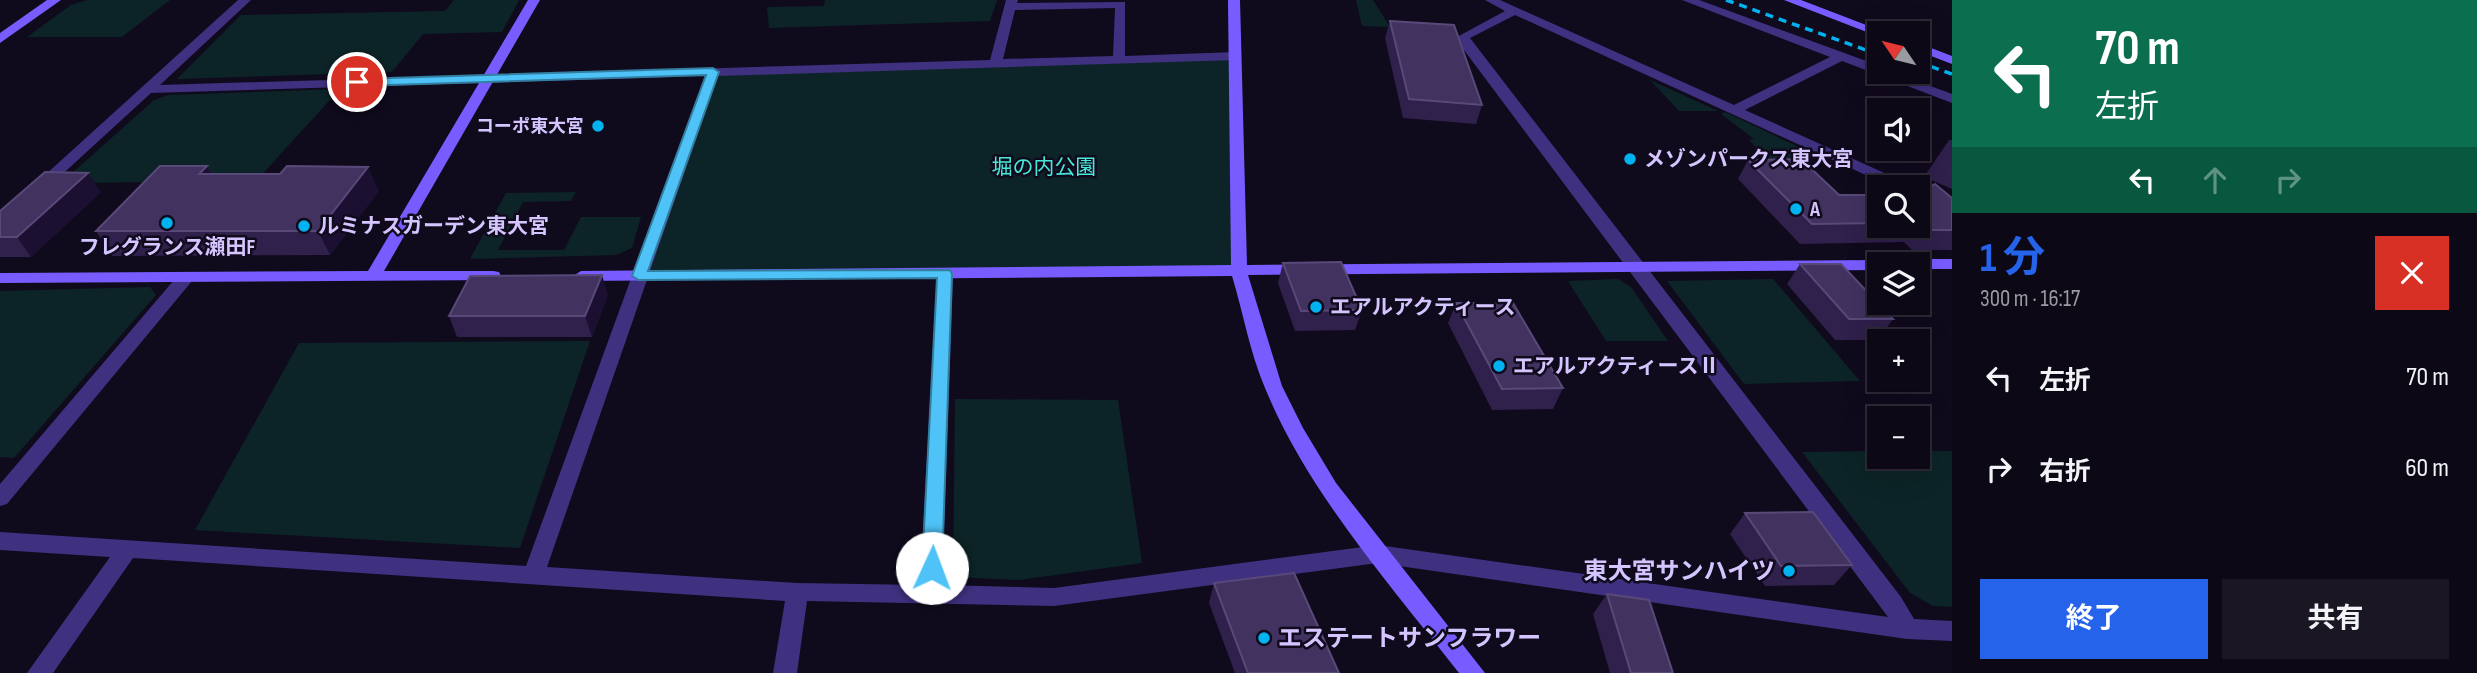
<!DOCTYPE html>
<html lang="ja">
<head>
<meta charset="utf-8">
<style>
	:root { --surface:#0c0816; --page:#1a1623; --text:#f1f3f6; --muted:#9a9aa1; --line:#2c2935; --accent:#2563eb }
	body { margin:0; font-family:"Sofia Sans Condensed","Noto Sans JP",sans-serif; background:var(--page); color:var(--text); height:100vh; display:flex; flex-direction:column; font-size:26px; white-space:nowrap }
	* { box-sizing:border-box; margin:0 }
	p { font-size:23px; color:var(--muted) }
	.icon { flex:none; width:38px; height:38px; fill:none; stroke:currentColor; stroke-width:2; stroke-linecap:round; stroke-linejoin:round }
	.map { position:relative; flex:1; overflow:hidden }
	.drawer { display:flex; flex-direction:column; background:var(--surface); width:525px }
	.drawer>* { flex:none }
	.top-card { background:#0b6e4f; color:#fff; overflow:hidden }
	.needle { width:46px; rotate:305deg }
	.tools { position:absolute; left:1867px; top:21px; display:grid; gap:14px }
	.tools a { display:grid; place-items:center; width:63px; height:63px; border-radius:0px; background:var(--surface); box-shadow:0 7px 28px #0002,0 0 0 2px var(--line); font-size:35px }
	.pin { position:absolute; display:grid; place-items:center; width:60px; height:60px; color:#fff; margin:-30px; border:4px solid #fff; border-radius:50%; box-shadow:0 2px 7px #0007 }
	.me { position:absolute; width:77px; margin:-38px; rotate:2deg; stroke-linejoin:round; filter:drop-shadow(0 0 5px #0008) }
	.turn { display:flex; align-items:center; gap:24px; height:147px; padding:0 28px; font-size:32px }
	.turn .icon { width:91px; height:91px; stroke-width:2.5 }
	.turn b { display:block; font-size:49px; line-height:60px }
	.lanes { display:flex; align-items:center; height:66px; padding:0 28px; background:#0003; justify-content:center; gap:35px; direction:ltr }
	.lanes .off { opacity:.35 }
	.round { display:grid; place-items:center; flex:none; width:74px; height:74px; border-radius:0px; background:var(--page) }
	.headline { display:flex; align-items:center; justify-content:space-between; height:119px; padding:0 28px }
	h1 { font-size:42px; font-weight:700; line-height:52px; color:var(--accent) }
	.cta { display:flex; gap:14px; margin-top:auto; padding:14px 28px }
	.cta a { flex:1; height:80px; border-radius:0px; background:var(--accent); color:#fff; font-size:28px; font-weight:700; line-height:80px; text-align:center }
	.cta a+a { background:var(--page); color:var(--text) }
	ul { padding:0; list-style:none }
	li { display:flex; align-items:center; gap:21px; height:91px; padding:0 28px }
	li div { flex:1 }
	li b { display:block; font-size:26px }
	li em { font-style:normal }
	main { display:flex; flex:1; min-height:0 }
	.map>svg:first-child { display:block }
</style>
</head>
<body>
<main>
<div class="map">
<svg width="1952" height="673" viewBox="0 0 1952 673">
	<rect width="100%" height="100%" fill="#100a1d"/>
	<!-- green -->
	<path fill="#0c2427" d="M87,0H170L122,37H27L71,5Z
		M454,0H519L502,32L423,34L392,72L177,79L241,15L445,11Z
		M825,0H997L990,21L769,28L767,7L824,6Z
		M1356,0H1373L1390,27L1362,26Z
		M1236,56L1239,272L639,276L713,72Z
		M1650,80L1718,111H1679Z
		M340,89L256,181L61,183L154,100L168,95Z
		M1725,112L1822,158H1783L1794,170L1778,169L1749,140L1754,139L1721,114Z
		M576,192L571,201L523,202L498,250H564L581,217H641L632,248L616,255L470,259L506,193Z
		M1618,279L1631,287L1668,341H1606L1568,281Z
		M1773,279L1860,381L1744,384L1667,281Z
		M150,287L156,295L14,458L0,457V291Z
		M590,341L520,548L195,530L299,343Z
		M955,399L1118,400L1142,563L1019,580L953,577Z
		M1879,451L1880,457H1918V451H1952V607L1933,606L1910,593L1802,452Z"/>
	<g fill="none" stroke-linecap="round" stroke-linejoin="round">
		<!-- street -->
		<path fill="#403080" fill-rule="evenodd" d="M238,0H251L160,85L990,60L1006,0H1018L1017,3L1125,2V56L1236,52L1242,56L1236,60L718,76L547,567L797,583L920,585L937,274L945,269L953,274L942,585L1054,588L1378,545L1888,617L1464,50L1457,37L1505,11L1485,0H1500L1734,105L1830,57L1682,0H1699L1880,66V72H1893L1952,94V103L1842,61L1745,110L1909,184L1911,187H1892L1515,15L1470,38L1901,597L1914,619L1952,621V641L1907,639L1378,563L1054,606L807,601L797,673H773L785,601L133,558L53,673H27L110,557L0,550V532L526,566L705,76L151,93L44,191H34L32,188L34,185ZM1115,8L1113,56L1003,59L1015,10Z
			M186,272L194,277L192,281L7,504L0,506V484L180,273Z"/>
		<!-- secondary -->
		<path fill="#795cff" fill-rule="evenodd" d="M47,0H61L0,43V33Z
			M528,0H540L384,271H493L499,272L501,276L499,280L0,283V273L368,271Z
			M1228,0H1240L1247,265L1880,260L1888,264H1880V270L1248,275L1282,386L1303,428L1336,483L1485,673H1459C1389,583 1309,494 1265,388C1250,353 1243,312 1232,276L581,281L573,276L581,271L1231,265Z
			M1784,0H1801L1887,33L1877,36Z
			M1918,43L1952,56V64L1918,51Z
			M1902,259H1952V269H1918V264H1894Z"/>
		<!-- rail -->
		<path stroke="#00b3f0" stroke-width="3.5" stroke-dasharray="8 6" stroke-linecap="butt" d="M1726,0L1880,55
			M1918,62L1952,74"/>
	</g>
	<!-- wall -->
	<path fill="#2f204c" d="M1390,21L1482,105L1476,124L1403,118L1385,38Z
		M1949,140H1952V189L1924,177Z
		M1748,160L1839,195H1880V226H1918V194L1952,198V250H1912L1904,242L1800,244L1738,179Z
		M207,166L212,174L379,191L330,255L112,256L96,231Z
		M101,192L31,257H0V211Z
		M1283,263L1362,310L1355,330L1295,331L1278,283Z
		M1800,264L1893,319L1878,340H1835L1787,284Z
		M608,295L592,337H457L449,316Z
		M1456,303L1563,388L1553,409L1492,410L1448,323Z
		M1745,513L1852,565L1834,585L1765,586L1730,534Z
		M1214,583L1339,673H1235L1209,603Z
		M1607,594L1673,673H1610L1593,614Z"/>
	<!-- shaded-wall -->
	<path fill="#1b1031" d="M207,166L220,190L199,174Z
		M368,167L379,191L330,255L318,231Z
		M88,173L101,192L31,257L17,237Z
		M602,275L608,295L592,337L585,316Z"/>
	<!-- building -->
	<path fill="#413260" stroke="#584979" stroke-width="2" d="M1390,21L1454,25L1482,105L1409,99Z
		M1801,159L1839,195H1880V223L1812,224L1748,160Z
		M160,166H207L199,174H280L287,166L368,167L318,231H96Z
		M45,172L88,173L17,237H0V211Z
		M1935,184L1952,198V230H1926L1918,223V194Z
		M1341,262L1362,310L1301,311L1283,263Z
		M1800,264H1841L1893,319H1849Z
		M602,275L585,316H449L470,276Z
		M1456,303H1513L1563,388L1502,389Z
		M1813,512L1852,565L1781,566L1745,513Z
		M1294,573L1339,673H1248L1214,583Z
		M1607,594L1649,600L1673,673H1631Z"/>
	<!-- route -->
	<path fill="#4fc3f7" stroke="#337fa1" stroke-width="2" d="M713,68L719,72L648,271L950,270L952,274L942,568L939,574L932,576L925,574L922,568L937,278L639,280L632,276L706,75L357,86L351,82L357,79Z"/>
	<!-- markers -->
	<g fill="#00b3f0" stroke="#100a1d" stroke-width="2.5">
		<circle cx="598" cy="126" r="7"/>
		<circle cx="1630" cy="159" r="7"/>
		<circle cx="1796" cy="209" r="7"/>
		<circle cx="167" cy="223" r="7"/>
		<circle cx="304" cy="226" r="7"/>
		<circle cx="1316" cy="307" r="7"/>
		<circle cx="1499" cy="366" r="7"/>
		<circle cx="1789" cy="571" r="7"/>
		<circle cx="1264" cy="638" r="7"/>
	</g>
	<g text-anchor="middle" stroke-width="5" stroke-linejoin="round" paint-order="stroke">
		<!-- far-poi labels -->
		<g font-size="18" font-weight="bold" fill="#d5c5ff" stroke="#100a1d" text-anchor="end">
			<text x="584" y="132">コーポ東大宮</text>
		</g>
		<!-- poi labels -->
		<g font-size="21" font-weight="bold" fill="#d5c5ff" stroke="#100a1d" text-anchor="start">
			<text x="1644" y="166">メゾンパークス東大宮</text>
			<text x="1810" y="216">A</text>
			<text x="318" y="233">ルミナスガーデン東大宮</text>
			<text x="167" y="254" text-anchor="middle">フレグランス瀬田F</text>
			<text x="1330" y="314">エアルアクティース</text>
			<text x="1513" y="373">エアルアクティースⅡ</text>
		</g>
		<!-- park labels -->
		<g font-size="21" fill="#48e8d9" stroke="#100a1d">
			<text x="1044" y="174">堀の内公園</text>
		</g>
		<!-- near-poi labels -->
		<g font-size="24" font-weight="bold" fill="#d5c5ff" stroke="#100a1d" text-anchor="end">
			<text x="1775" y="579">東大宮サンハイツ</text>
			<text x="1278" y="646" text-anchor="start">エステートサンフラワー</text>
		</g>
	</g>
</svg>
<div class="tools">
<a><svg class="needle" viewBox="-14 -14 28 28"><path d="M0-13l5 13h-10z" fill="#e53935"/><path d="M0 13l5-13h-10z" fill="#9a9aa1"/></svg></a>
<a><svg class="icon" aria-label="sound" viewBox="0 0 24 24"><path d="M4 9h4l5-4v14l-5-4H4zM17 9q2 3 0 6"/></svg></a>
<a><svg class="icon" aria-label="search" viewBox="0 0 24 24"><circle cx="10" cy="10" r="6"/><path d="M15 15l6 6"/></svg></a>
<a><svg class="icon" aria-label="layers" viewBox="0 0 24 24"><path d="M12 4l9 5-9 5-9-5zM3 14l9 5 9-5"/></svg></a>
<a>+</a>
<a>−</a>
</div>
<div class="pin" style="left:357px;top:82px;background:#d93025"><svg class="icon" aria-label="arrive" viewBox="0 0 24 24"><path d="M6 21V4h12l-3 4 3 4H6"/></svg></div>
<svg class="me" style="left:932px;top:568px" viewBox="-20 -20 40 40"><circle r="19" fill="#fff"/><path d="M0-13L10 11 0 6-10 11z" fill="#4fc3f7"/></svg>
</div>
<section class="drawer">
<div class="top-card">
<div class="turn"><svg class="icon" aria-label="left" viewBox="0 0 24 24"><path d="M17 20v-9H6M10 6l-5 5 5 5"/></svg><div><b>70 m</b>左折</div></div>
<div class="lanes"><svg class="icon" aria-label="left" viewBox="0 0 24 24"><path d="M17 20v-9H6M10 6l-5 5 5 5"/></svg><svg class="icon off" aria-label="ahead" viewBox="0 0 24 24"><path d="M12 20V5M6 11l6-6 6 6"/></svg><svg class="icon off" aria-label="right" viewBox="0 0 24 24"><path d="M7 20v-9h11M14 6l5 5-5 5"/></svg></div>
</div>
<div class="headline"><div><h1>1 分</h1><p>300 m · 16:17</p></div><a class="round" style="background:#d93025;color:#fff"><svg class="icon" aria-label="close" viewBox="0 0 24 24"><path d="M6 6l12 12M18 6L6 18"/></svg></a></div>
<ul>
<li><svg class="icon" aria-label="left" viewBox="0 0 24 24"><path d="M17 20v-9H6M10 6l-5 5 5 5"/></svg><div><b>左折</b></div><em>70 m</em></li>
<li><svg class="icon" aria-label="right" viewBox="0 0 24 24"><path d="M7 20v-9h11M14 6l5 5-5 5"/></svg><div><b>右折</b></div><em>60 m</em></li>
</ul>
<div class="cta"><a>終了</a><a>共有</a></div>
</section>
</main>
</body>
</html>
